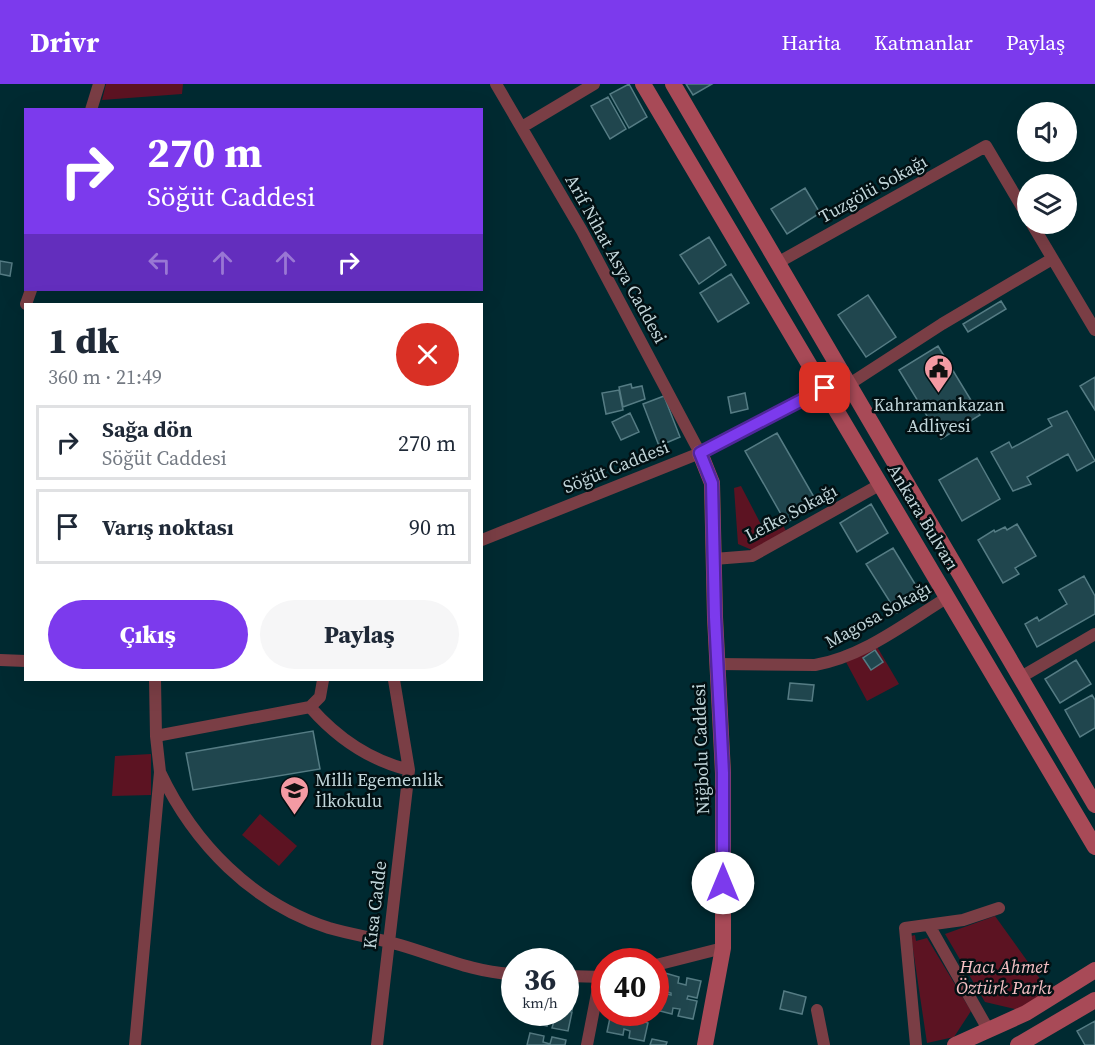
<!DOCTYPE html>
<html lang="tr">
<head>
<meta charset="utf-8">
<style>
	:root { --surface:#fff; --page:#f6f6f7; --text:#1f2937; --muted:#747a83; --line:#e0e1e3; --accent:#7c3aed }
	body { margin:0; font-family:"Source Serif 4",serif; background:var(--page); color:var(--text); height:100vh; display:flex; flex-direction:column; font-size:22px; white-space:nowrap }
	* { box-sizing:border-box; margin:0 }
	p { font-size:20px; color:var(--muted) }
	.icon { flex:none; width:33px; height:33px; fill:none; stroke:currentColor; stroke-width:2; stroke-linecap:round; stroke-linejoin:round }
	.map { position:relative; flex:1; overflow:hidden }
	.panel { position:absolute; left:24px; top:219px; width:459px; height:378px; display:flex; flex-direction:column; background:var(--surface); border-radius:0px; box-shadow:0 6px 24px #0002 }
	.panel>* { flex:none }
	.hud { position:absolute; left:24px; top:24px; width:459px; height:183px; border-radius:0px; box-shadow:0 6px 24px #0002; background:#7c3aed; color:#fff; overflow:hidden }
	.tools { position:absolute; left:1017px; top:18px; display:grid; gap:12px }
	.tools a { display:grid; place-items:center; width:60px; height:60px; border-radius:50%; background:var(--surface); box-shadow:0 6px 24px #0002; font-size:30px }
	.speed { position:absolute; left:501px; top:864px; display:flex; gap:12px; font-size:30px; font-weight:700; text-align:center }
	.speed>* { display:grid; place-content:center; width:78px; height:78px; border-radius:50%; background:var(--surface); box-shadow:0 6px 24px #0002; line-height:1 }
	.speed small { font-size:15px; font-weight:400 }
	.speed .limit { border:9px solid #d22; background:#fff; color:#111 }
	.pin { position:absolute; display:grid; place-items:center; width:51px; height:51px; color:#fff; margin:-26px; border-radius:12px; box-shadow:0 3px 9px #0006 }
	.me { position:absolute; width:66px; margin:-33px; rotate:0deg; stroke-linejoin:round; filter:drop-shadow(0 0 4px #0008) }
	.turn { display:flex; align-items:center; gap:21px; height:126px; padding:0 24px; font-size:27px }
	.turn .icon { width:78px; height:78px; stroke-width:2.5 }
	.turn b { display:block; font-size:42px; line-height:51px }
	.lanes { display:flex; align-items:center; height:57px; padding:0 24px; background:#0003; justify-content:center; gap:30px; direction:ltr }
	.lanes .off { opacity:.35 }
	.round { display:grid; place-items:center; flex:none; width:63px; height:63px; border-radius:32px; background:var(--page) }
	.head { display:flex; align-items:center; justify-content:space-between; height:102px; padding:0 24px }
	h1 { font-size:36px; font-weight:800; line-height:45px }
	.primary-button { display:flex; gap:12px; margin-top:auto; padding:12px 24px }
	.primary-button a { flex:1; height:69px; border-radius:36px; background:var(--accent); color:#fff; font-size:24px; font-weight:800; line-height:69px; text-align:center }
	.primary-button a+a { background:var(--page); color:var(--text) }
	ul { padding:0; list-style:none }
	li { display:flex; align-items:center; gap:18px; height:75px; margin:0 12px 9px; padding:0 12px; border:3px solid var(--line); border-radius:0px }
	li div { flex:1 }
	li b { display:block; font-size:22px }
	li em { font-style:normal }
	header { display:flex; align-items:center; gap:36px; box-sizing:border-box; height:84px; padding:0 30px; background:var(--accent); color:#fff }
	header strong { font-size:28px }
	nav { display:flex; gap:33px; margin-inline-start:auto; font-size:21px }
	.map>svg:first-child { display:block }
</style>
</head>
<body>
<header>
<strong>Drivr</strong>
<nav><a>Harita</a><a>Katmanlar</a><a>Paylaş</a></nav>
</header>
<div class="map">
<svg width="1095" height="961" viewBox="0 0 1095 961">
	<rect width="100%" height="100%" fill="#002a31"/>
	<!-- green -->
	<path fill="#5c1322" d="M106,0H183L182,10L102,16Z
		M741,402L766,450L783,441L786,447L752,466L738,460L734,404Z
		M876,561L899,600L867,617L846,578Z
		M151,670V711L112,712L115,672Z
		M260,730L297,762L279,782L242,751Z
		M995,832L1048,906L1019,926L985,918L945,850Z
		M915,851L916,857L927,854L971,927L954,953L927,959L911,852Z"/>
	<!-- building -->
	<path fill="#20464e" stroke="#557c84" stroke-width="1.5" d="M629,0L647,33L629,44L610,10Z
		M686,0H712L693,11Z
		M608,13L626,45L610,55L591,22Z
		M805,104L820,129L787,150L771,125Z
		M709,153L726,181L699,200L680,171Z
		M0,177L12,179L10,192L0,190Z
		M731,190L749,219L718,238L700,209Z
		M868,211L896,253L866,273L838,231Z
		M1001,217L1006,225L968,248L963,240Z
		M938,262L980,331L941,355L899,286Z
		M1095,293V326L1080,302Z
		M631,300L632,304L642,302L645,315L623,323L619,303Z
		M619,306L623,326L606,330L602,309Z
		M745,309L748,325L731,329L728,313Z
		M664,312L680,353L659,362L643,320Z
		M1067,327L1095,377L1077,387L1068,370L1027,393L1031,400L1013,407L991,368L1009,358L1012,364L1052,342L1048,335Z
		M630,329L639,348L621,356L612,338Z
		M777,349L818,420L786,439L745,367Z
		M977,374L1000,415L962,437L939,396Z
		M871,420L888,449L857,468L840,439Z
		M1017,440L1036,472L1015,484L1019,490L1003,499L978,456L994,446L995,448L1005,443L1007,446Z
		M893,464L923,513L897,529L866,480Z
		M1084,492L1095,512V530L1037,563L1025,540L1037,533L1039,537L1067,520L1059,506Z
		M875,566L883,578L871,586L863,574Z
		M1076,576L1091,600L1060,619L1045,595Z
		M790,599L814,601L812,617L788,615Z
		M1092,611L1095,616V644L1080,653L1065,626Z
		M313,647L320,685L193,706L186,669Z
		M665,889L679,893L678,899L686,901L687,894L701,897L697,914L688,912L687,915L697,917L693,935L678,932L680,925L673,924L672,930L656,926L660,908L671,911V909L661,906Z
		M566,905L576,908L572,926L566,924Z
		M784,907L806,913L802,930L780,925Z
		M566,927L572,928L568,947L552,944L554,937L548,935L547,942L531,938L533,928Z
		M615,928H650L648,935L639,933L638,936L648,939L644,957L629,954L630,947L624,945L623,951L607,948L611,929L621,932Z
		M1095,937V961H1085L1077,947Z
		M530,949L544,952L543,958L550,960L552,953L566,956L565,961H527Z
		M652,955L667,958L666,961H650Z"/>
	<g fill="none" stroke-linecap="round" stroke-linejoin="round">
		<!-- street -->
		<path stroke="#7a3e45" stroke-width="12" d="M496,0L582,147L700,369
			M91,26L99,0
			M522,43L594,0
			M1032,140L1095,246
			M779,178L986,62L1028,133
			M26,220L31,206
			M851,299L942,240L1052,175
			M482,456L700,369L825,304
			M714,475L752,472L881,400
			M0,576L26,577
			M717,580L815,581C863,573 907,538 948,513
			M1021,593L1095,550
			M310,623C337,654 369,676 409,686
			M156,652L310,623L320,613L323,596
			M160,688C194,760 252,819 329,844C353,851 377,854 400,861C438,872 475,889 514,890
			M930,843L989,947
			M656,881L723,864
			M566,892L604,893
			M817,926L824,961
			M135,961L160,688L156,652L155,596
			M377,961L409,686L394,596
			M587,961L600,894
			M916,961L905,844L963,836L999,824"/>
		<!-- secondary -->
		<path stroke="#a84a57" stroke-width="16" d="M643,0L1095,763
			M673,0L1095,721
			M700,369L712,399L715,533L723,689V864L705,961
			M955,961L1026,929L1095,886
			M1018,961L1095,916"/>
	</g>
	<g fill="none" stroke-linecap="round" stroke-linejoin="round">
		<defs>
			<path id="route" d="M723,799V689L715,533L712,399L700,369L825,304"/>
		</defs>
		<!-- route casing -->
		<use href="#route" stroke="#51269a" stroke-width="15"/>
		<!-- route -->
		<use href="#route" stroke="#7c3aed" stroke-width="10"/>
	</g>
	<!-- icons -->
	<defs>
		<symbol id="civic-pin" viewBox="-11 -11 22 30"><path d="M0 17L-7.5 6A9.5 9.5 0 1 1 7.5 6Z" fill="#f49aa3" stroke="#021013"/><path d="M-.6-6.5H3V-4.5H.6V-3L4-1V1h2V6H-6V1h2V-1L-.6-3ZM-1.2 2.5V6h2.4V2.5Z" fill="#111"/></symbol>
		<symbol id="school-pin" viewBox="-11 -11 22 30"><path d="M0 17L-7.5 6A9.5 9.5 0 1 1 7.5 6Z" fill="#f49aa3" stroke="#021013"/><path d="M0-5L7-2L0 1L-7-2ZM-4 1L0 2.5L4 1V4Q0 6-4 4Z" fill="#111"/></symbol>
	</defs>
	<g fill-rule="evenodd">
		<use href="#civic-pin" x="922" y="268" width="33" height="45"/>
		<use href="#school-pin" x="278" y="690" width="33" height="45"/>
	</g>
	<g text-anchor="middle" stroke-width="5" stroke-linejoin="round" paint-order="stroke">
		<!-- street labels -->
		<g font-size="18" fill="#c2d6da" stroke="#021013">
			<text transform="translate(873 105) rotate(-29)" y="6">Tuzgölü Sokağı</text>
			<text transform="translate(616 175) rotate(61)" y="6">Arif Nihat Asya Caddesi</text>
			<text transform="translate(616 383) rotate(-22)" y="6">Söğüt Caddesi</text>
			<text transform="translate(791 429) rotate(-28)" y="6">Lefke Sokağı</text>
			<text transform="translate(923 433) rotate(59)" y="6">Ankara Bulvarı</text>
			<text transform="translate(878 531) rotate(-29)" y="6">Magosa Sokağı</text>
			<text transform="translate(701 665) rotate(-92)" y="6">Niğbolu Caddesi</text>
			<text transform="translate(375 821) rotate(-83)" y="6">Kısa Cadde</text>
		</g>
		<!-- poi labels -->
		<g font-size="18" fill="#c2d6da" stroke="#021013">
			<text x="939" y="327">Kahramankazan<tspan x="939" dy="21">Adliyesi</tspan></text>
			<text x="315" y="702" text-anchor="start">Milli Egemenlik<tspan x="315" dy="21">İlkokulu</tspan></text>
		</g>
		<!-- park labels -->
		<g font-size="18" font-style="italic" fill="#f7c1c5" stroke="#021013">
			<text x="1004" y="889">Hacı Ahmet<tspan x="1004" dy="21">Öztürk Parkı</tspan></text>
		</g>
	</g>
</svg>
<div class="tools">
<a><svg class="icon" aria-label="sound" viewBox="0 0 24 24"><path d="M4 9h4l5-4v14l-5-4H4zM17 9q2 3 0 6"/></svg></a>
<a><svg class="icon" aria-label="layers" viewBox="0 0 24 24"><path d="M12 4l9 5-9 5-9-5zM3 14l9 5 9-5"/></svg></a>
</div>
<div class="speed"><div>36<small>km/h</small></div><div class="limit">40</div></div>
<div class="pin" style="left:825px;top:304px;background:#d93025"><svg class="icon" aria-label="arrive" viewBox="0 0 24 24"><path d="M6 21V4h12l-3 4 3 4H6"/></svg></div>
<svg class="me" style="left:723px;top:799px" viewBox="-20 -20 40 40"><circle r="19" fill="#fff"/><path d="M0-13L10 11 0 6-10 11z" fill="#7c3aed"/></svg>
<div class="hud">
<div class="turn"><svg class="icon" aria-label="right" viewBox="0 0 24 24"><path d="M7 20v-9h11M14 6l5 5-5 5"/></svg><div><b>270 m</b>Söğüt Caddesi</div></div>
<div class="lanes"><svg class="icon off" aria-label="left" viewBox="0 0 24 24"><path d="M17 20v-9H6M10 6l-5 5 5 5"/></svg><svg class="icon off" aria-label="ahead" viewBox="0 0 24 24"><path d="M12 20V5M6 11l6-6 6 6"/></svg><svg class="icon off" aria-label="ahead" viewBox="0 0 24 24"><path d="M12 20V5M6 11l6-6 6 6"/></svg><svg class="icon" aria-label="right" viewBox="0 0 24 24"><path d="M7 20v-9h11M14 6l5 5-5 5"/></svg></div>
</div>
<section class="panel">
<div class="head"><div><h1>1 dk</h1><p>360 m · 21:49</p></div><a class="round" style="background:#d93025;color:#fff"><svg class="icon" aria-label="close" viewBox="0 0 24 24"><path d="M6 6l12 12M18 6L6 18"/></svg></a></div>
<ul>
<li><svg class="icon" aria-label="right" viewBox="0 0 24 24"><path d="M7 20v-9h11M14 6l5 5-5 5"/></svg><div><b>Sağa dön</b><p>Söğüt Caddesi</p></div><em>270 m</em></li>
<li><svg class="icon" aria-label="arrive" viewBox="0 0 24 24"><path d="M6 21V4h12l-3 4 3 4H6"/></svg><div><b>Varış noktası</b></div><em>90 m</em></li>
</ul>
<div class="primary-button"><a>Çıkış</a><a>Paylaş</a></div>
</section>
</div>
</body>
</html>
